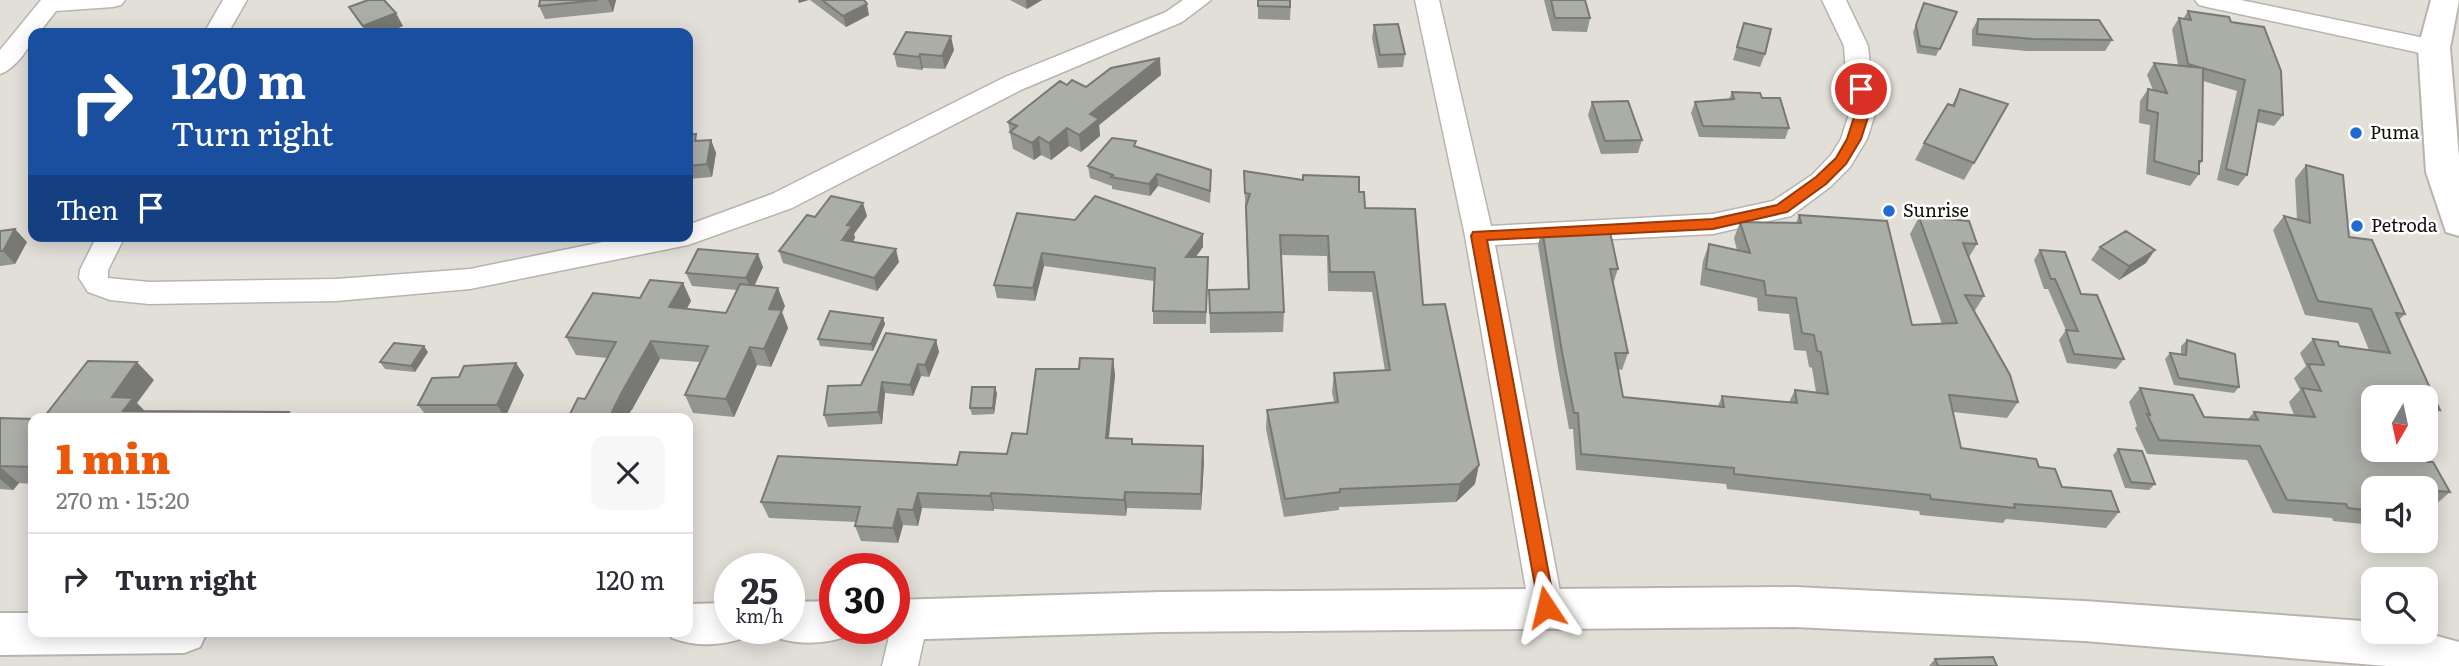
<!DOCTYPE html>
<html lang="en">
<head>
<meta charset="utf-8">
<style>
	:root { --surface:#fff; --page:#f7f7f7; --text:#2b2b33; --muted:#7c7c81; --line:#e1e1e2; --accent:#ea580c }
	body { margin:0; font-family:Literata,serif; background:var(--page); color:var(--text); height:100vh; display:flex; flex-direction:column; font-size:26px; white-space:nowrap }
	* { box-sizing:border-box; margin:0 }
	p { font-size:23px; color:var(--muted) }
	.icon { flex:none; width:38px; height:38px; fill:none; stroke:currentColor; stroke-width:2; stroke-linecap:round; stroke-linejoin:round }
	.map { position:relative; flex:1; overflow:hidden }
	.panel { position:absolute; left:28px; top:413px; width:665px; height:224px; display:flex; flex-direction:column; background:var(--surface); border-radius:14px; box-shadow:0 4px 18px #0003 }
	.panel>* { flex:none }
	.guide { position:absolute; left:28px; top:28px; width:665px; height:214px; border-radius:14px; box-shadow:0 4px 18px #0003; background:#1a4fa0; color:#fff; overflow:hidden }
	.needle { width:46px; rotate:189deg }
	.fabs { position:absolute; left:2361px; top:385px; display:grid; gap:14px }
	.fabs a { display:grid; place-items:center; width:77px; height:77px; border-radius:14px; background:var(--surface); box-shadow:0 4px 18px #0003; font-size:35px }
	.speed { position:absolute; left:714px; top:553px; display:flex; gap:14px; font-size:35px; font-weight:700; text-align:center }
	.speed>* { display:grid; place-content:center; width:91px; height:91px; border-radius:50%; background:var(--surface); box-shadow:0 4px 18px #0003; line-height:1 }
	.speed small { font-size:18px; font-weight:400 }
	.speed .limit { border:10px solid #d22; background:#fff; color:#111 }
	.pin { position:absolute; display:grid; place-items:center; width:60px; height:60px; color:#fff; margin:-30px; border:4px solid #fff; border-radius:50%; box-shadow:0 2px 7px #0007 }
	.me { position:absolute; width:77px; margin:-38px; rotate:350deg; stroke-linejoin:round; filter:drop-shadow(0 0 5px #0008) }
	.turn { display:flex; align-items:center; gap:24px; height:147px; padding:0 28px; font-size:32px }
	.turn .icon { width:91px; height:91px; stroke-width:2.5 }
	.turn b { display:block; font-size:49px; line-height:60px }
	.then { display:flex; align-items:center; height:66px; padding:0 28px; background:#0003; gap:14px; font-size:26px }
	.round { display:grid; place-items:center; flex:none; width:74px; height:74px; border-radius:14px; background:var(--page) }
	.overview { display:flex; align-items:center; justify-content:space-between; height:119px; padding:0 28px }
	h1 { font-size:42px; font-weight:800; line-height:52px; color:var(--accent) }
	ul { padding:0; list-style:none }
	li { display:flex; align-items:center; gap:21px; height:91px; padding:0 28px; border-top:2px solid var(--line) }
	li div { flex:1 }
	li b { display:block; font-size:26px }
	li em { font-style:normal }
	.map>svg:first-child { display:block }
</style>
</head>
<body>
<div class="map">
<svg width="2459" height="666" viewBox="0 0 2459 666">
	<rect width="100%" height="100%" fill="#e2dfd9"/>
	<g fill="none" stroke-linecap="round" stroke-linejoin="round">
		<defs>
			<path id="minor" d="M41,0H125L121,5L113,7L56,11L39,33H33C33,47 13,70 0,74V50Z
				M223,0H247L228,33H204Z
				M1183,0H1211L1182,22L1023,89L792,208L688,245L470,289L336,301L149,304L110,300L88,292L79,278L80,270L97,236H125L108,270V278L149,282L336,279L470,269L632,236H688V225L772,194L1005,77L1166,12Z
				M1415,0H1439L1491,226L1713,214L1773,201L1812,175L1831,155L1841,139L1849,114L1844,46L1822,0H1846L1868,46L1875,114L1867,139L1850,167L1830,187L1791,216L1713,234L1495,245L1563,607L1558,618L1546,623L1534,618L1529,607L1465,236Z
				M2195,0H2241L2434,40L2443,43L2446,48L2443,53L2434,56L2207,7L2199,5Z
				M910,604L922,609L928,620L918,666H882L891,628H894L898,609Z"/>
			<path id="trunk" d="M2431,0H2459L2450,48L2459,157V236L2446,232L2426,172L2418,48Z
				M1795,587L2084,601L2363,621L2373,622V632H2422L2459,642V666H2387L2084,641L1795,627L1160,632L894,640L878,634L875,628H894V600L1160,592Z
				M835,601V628H854L851,635C827,644 797,646 773,636L769,628H789V602Z
				M730,603V628H750L746,637C722,646 696,647 672,638L669,632H688V604Z
				M0,613H33V632H207L200,647L184,653L0,655Z"/>
		</defs>
		<!-- minor casing -->
		<use href="#minor" stroke="#b7b4ae" stroke-width="3"/>
		<!-- trunk casing -->
		<use href="#trunk" stroke="#b7b4ae" stroke-width="4"/>
		<!-- minor -->
		<use href="#minor" fill="#fff" fill-rule="evenodd"/>
		<!-- trunk -->
		<use href="#trunk" fill="#fff" fill-rule="evenodd"/>
	</g>
	<!-- wall -->
	<path fill="#939590" d="M540,0H616L613,12L545,19L539,6Z
		M810,0H864L869,15L846,27Z
		M1010,0H1042L1027,9Z
		M1258,0H1291L1290,20L1258,19Z
		M1544,0H1585L1590,18L1587,32L1552,31Z
		M1924,3L1957,12L1936,56L1917,53L1913,32Z
		M349,7L403,26L386,33H367L357,20Z
		M2188,11L2231,22L2283,115L2274,126L2257,122L2247,175L2238,186L2217,180L2237,91L2203,81L2202,161L2199,166V174L2190,186L2146,174L2150,125L2139,123L2140,101L2148,89L2153,90L2147,75L2154,63L2178,65L2172,29L2179,18L2183,19Z
		M1978,19L2112,40L2105,51H2027L1972,46V30Z
		M1744,23L1765,54L1760,67L1733,60Z
		M1374,25L1405,54L1403,67L1378,68L1372,38Z
		M954,50L945,69L923,68L922,70L897,67L894,54Z
		M1161,75L1099,125L1100,136L1081,152L1069,146L1051,160L1041,155L1034,160L1013,149L1008,122L1067,85L1086,87Z
		M1960,89L2008,104L1964,180L1915,160L1924,143L1952,105Z
		M1732,92L1762,98L1789,128L1785,139L1699,137L1691,113L1695,102L1729,99Z
		M1592,102L1642,140L1638,153L1601,154L1588,115Z
		M688,135L699,141L711,140L716,153L712,177L688,179Z
		M1136,146L1211,182L1210,203L1158,186L1150,196L1112,189V186L1090,178L1088,166Z
		M2306,165L2349,237L2405,314L2399,320L2440,410L2426,423V397H2373L2427,462L2450,492L2434,506L2426,505L2433,517L2426,523V488H2373V525L2333,521L2332,518L2273,513L2247,460L2147,454L2135,428L2137,426L2129,402L2140,388L2204,417L2247,420L2254,412L2294,415L2289,402L2300,390L2294,378L2306,366L2300,353L2313,339L2339,346L2369,350L2358,323L2305,315L2273,230L2284,216L2297,220L2295,179Z
		M1244,171L1359,192L1365,208L1423,305L1475,484L1456,502L1339,507V510L1284,517L1266,429L1267,410L1334,402L1332,392L1334,373L1385,371L1372,292L1328,291L1327,256L1281,255L1284,312L1283,332L1210,333L1209,290L1248,289Z
		M1017,213L1203,234V247L1196,257H1208L1206,324H1153V311L1154,281L1044,266L1035,301L997,298L994,285Z
		M1799,215L1912,325L1942,324L1910,234L1919,217L1977,244L1969,257L1984,296L1974,312L2018,402L2007,418L1953,412L1961,448L2039,467L2062,487L2119,512L2106,528L2006,519L2003,523L1920,515L1919,511L1727,489L1726,484L1576,470L1573,429H1569L1558,368L1538,245L1542,229L1618,269L1613,284L1628,353L1622,370L1618,369L1623,397L1718,406L1722,396L1789,402L1795,390L1816,392L1812,368L1809,367L1806,351L1794,350L1789,314L1758,311L1757,298L1700,285L1703,261L1709,244L1737,250L1734,238L1740,222L1796,223Z
		M867,216L854,234L855,238L853,242L899,262L877,291L783,263L779,251L815,217Z
		M0,231L27,242L15,264L0,266Z
		M2100,247L2146,263L2119,280L2091,260Z
		M2040,250L2081,294L2124,359L2116,369L2067,363L2059,340L2066,330L2048,289H2044L2034,260Z
		M763,267L754,286L785,306L782,312L788,328L771,367L757,365L734,417L693,413L685,395L700,362L660,359L632,410L585,399L607,358L576,355L566,337L640,298L683,283L691,301L686,309L726,313L737,290L692,286L686,273Z
		M883,318L885,324L873,351L820,346L818,339Z
		M936,340L939,352L929,377L921,376L913,396L885,393L882,424L828,427L824,415L861,385Z
		M2187,340L2239,387L2234,393L2174,385L2165,359L2170,353L2181,354V346Z
		M428,352L415,372L385,369L380,362Z
		M1113,359L1115,375L1109,438L1133,444L1203,446L1204,462L1201,510L1127,508L1126,516L994,509V511L922,508L918,526L903,525L898,543L861,541L855,526L856,522L769,518L761,502L957,465L1007,454L1027,434L1079,369Z
		M524,375L505,418H428L418,405L459,377Z
		M997,393L994,414L972,415L970,408Z
		M0,418L33,419V484L19,483L13,490L0,489Z
		M2118,449L2155,484L2149,490L2125,488L2113,455Z
		M1935,659L1997,666H1929Z"/>
	<!-- shaded-wall -->
	<path fill="#787975" d="M608,0H616L613,12Z
		M798,0H809L799,3Z
		M1026,0H1042L1027,9Z
		M867,4L869,15L846,27L843,16Z
		M396,13L403,26L386,33H368L363,26Z
		M951,36L954,50L945,69L942,56Z
		M920,54L923,68L922,70L919,57Z
		M1160,58L1161,75L1099,125L1100,136L1081,152L1079,135L1090,114Z
		M1067,128L1069,146L1051,160L1049,143Z
		M1039,137L1041,155L1034,160L1032,143Z
		M711,140L716,153L712,177L707,164Z
		M1157,174L1158,186L1150,196L1149,184Z
		M863,203L867,216L854,234L855,238L846,252L842,240L847,225Z
		M15,229L27,242L15,264L3,251Z
		M1203,234V247L1186,269V257Z
		M896,249L899,262L877,291L874,278Z
		M2155,250L2146,263L2119,280L2129,266Z
		M1042,253L1044,266L1035,301L1033,288Z
		M758,254L763,267L752,291L746,278Z
		M683,283L691,301L678,325L669,307Z
		M778,288L785,306L782,312L788,328L771,367L764,349L769,309Z
		M883,318L885,324L873,351L871,344Z
		M936,340L939,352L929,377L925,365Z
		M651,341L660,359L627,418H609L622,392Z
		M424,346L428,352L415,372L411,366Z
		M750,347L757,365L734,417L726,399Z
		M1113,359L1115,375L1107,454L1106,438Z
		M137,362L154,380L137,403L150,416L130,418L112,397Z
		M516,363L524,375L505,418L497,405Z
		M918,364L921,376L913,396L910,385Z
		M882,382L885,393L882,424L878,412Z
		M995,387L997,393L994,414L993,408Z
		M289,412L294,418H286Z
		M1203,446L1204,462L1201,510V494Z
		M1479,465L1475,484L1456,502L1460,484Z
		M0,467L19,483L13,490L0,479Z
		M1125,492L1127,508L1126,516L1124,500Z
		M918,493L922,508L918,526L913,510Z
		M991,493L994,509V511L990,496Z
		M898,509L903,525L898,543L893,528Z"/>
	<!-- building -->
	<path fill="#abada7" stroke="#787975" stroke-width="2" d="M368,0H384L396,13L363,26L349,7Z
		M540,0H598L539,6Z
		M822,0H864L867,4L843,16Z
		M1258,0H1290V7L1258,6Z
		M1551,0H1585L1590,18H1555Z
		M1924,3L1957,12L1940,49L1920,46L1916,25Z
		M2188,11L2229,17L2231,22L2264,27L2281,71L2283,115L2259,110L2247,175L2226,169L2245,80L2188,64L2179,18L2191,20Z
		M1978,19L2099,20L2112,40L2033,39L1977,34Z
		M1744,23L1771,29L1765,54L1737,47Z
		M1398,24L1405,54L1380,55L1374,25Z
		M906,32L951,36L942,56L920,54L919,57L894,54Z
		M1160,58L1090,114L1099,119L1079,135L1067,128L1049,143L1039,137L1032,143L1010,132L1017,126L1008,122L1060,81L1067,85L1072,80L1086,87L1111,68Z
		M2154,63L2203,68L2202,161H2199V174L2154,161L2158,113L2147,110L2148,89L2167,93Z
		M1960,89L2008,104L1974,163L1924,143L1948,104L1954,106Z
		M1732,92L1760,93L1762,98H1780L1789,128L1703,126L1695,102L1734,99Z
		M1628,101L1642,140L1605,141L1592,102Z
		M696,134L695,141L711,140L707,164L688,166V135Z
		M1112,138L1136,141L1134,146L1211,170L1210,191L1157,174L1149,184L1111,177L1113,175L1088,166Z
		M2306,165L2343,175L2349,237L2372,240L2405,314L2396,313L2440,410L2426,407V397H2373V450H2422L2427,462H2433L2450,492L2426,490V488H2373V511L2348,508L2346,504L2287,500L2260,446L2159,440L2147,414L2150,415L2140,388L2193,395L2204,417L2258,420L2254,412L2315,417L2302,388L2321,391L2308,364L2324,365L2313,339L2338,342L2339,346L2390,353L2371,309L2318,301L2284,216L2310,223Z
		M1244,171L1303,180V175L1359,177V192H1364L1365,208L1415,209L1423,305L1445,304L1479,465L1460,484L1340,489V492L1285,499L1267,410L1338,402L1334,373L1390,370L1374,272H1330L1328,236L1280,235L1284,312L1210,313L1209,290L1249,289L1246,206L1250,194L1245,193Z
		M831,196L863,203L847,225L852,226L842,240L896,249L874,278L779,251L807,215L815,217Z
		M1095,196L1203,234L1186,257H1208L1206,312L1153,311L1155,268L1042,253L1033,288L994,285L1017,213L1075,220Z
		M1799,215L1887,221L1912,325L1957,323L1919,217L1969,221L1977,244L1963,243L1984,296L1965,295L2010,375L2018,402L1949,395L1961,448L2036,459L2039,467L2055,469L2062,487L2111,491L2119,512L2014,504L2015,508L1931,499L1930,495L1734,474V468L1581,454L1578,413H1574L1562,352L1542,229L1609,227L1618,269H1610L1628,353H1615L1623,397L1724,407L1722,396L1797,403L1795,390L1828,394L1821,352L1817,351L1814,335L1802,333L1796,298L1766,295L1764,281L1706,269L1709,244L1750,253L1740,222L1801,223Z
		M15,229L3,251H0V231Z
		M2126,231L2155,250L2129,266L2100,247Z
		M698,249L758,254L746,278L686,273Z
		M2040,250L2065,252L2081,294L2097,295L2124,359L2074,354L2066,330L2078,331L2055,279H2051Z
		M650,280L683,283L669,307L726,313L740,284L778,288L769,309L782,310L764,349L750,347L726,399L685,395L708,346L651,341L622,392L609,418H568L578,398L585,399L616,342L566,337L593,293L640,298Z
		M830,311L883,318L871,344L818,339Z
		M886,333L936,340L925,365L918,364L910,385L882,382L878,412L824,415L828,386L861,385Z
		M2187,340L2235,354L2239,387L2179,378L2170,353L2186,355Z
		M394,343L424,346L411,366L380,362Z
		M1080,358L1113,359L1106,438L1132,439V444L1203,446L1201,494L1125,492L1124,500L991,493L990,496L918,493L913,510L898,509L893,528L855,526L860,507L761,502L778,456L957,465L960,452L1007,454L1012,433L1027,434L1036,369H1079Z
		M88,361L137,362L112,397L133,398L123,411L289,412L286,418H41L44,417Z
		M516,363L497,405H418L432,378L459,377L464,366Z
		M972,387H995L993,408H970Z
		M0,418L33,419V467L0,466Z
		M2118,449L2142,451L2155,484L2131,482Z
		M2426,503L2433,517L2426,516Z
		M1993,657L1997,666H1938L1935,659Z"/>
	<!-- route -->
	<path fill="#ea580c" stroke="#983908" stroke-width="2" d="M1861,84L1868,89L1869,114L1861,139L1846,164L1826,184L1787,212L1713,229L1487,240L1555,607L1553,613L1546,616L1540,613L1471,236L1473,232L1713,219L1777,205L1816,177L1836,158L1847,139L1855,114L1854,89Z"/>
	<!-- markers -->
	<g fill="#206ad5" stroke="#fff" stroke-width="2.5">
		<circle cx="2356" cy="133" r="7"/>
		<circle cx="1889" cy="211" r="7"/>
		<circle cx="2357" cy="226" r="7"/>
	</g>
	<g text-anchor="middle" stroke-width="5" stroke-linejoin="round" paint-order="stroke">
		<!-- poi labels -->
		<g font-size="18" fill="#0f0e0c" stroke="#fff" text-anchor="start">
			<text x="2370" y="139">Puma</text>
			<text x="1903" y="217">Sunrise</text>
			<text x="2371" y="232">Petroda</text>
		</g>
	</g>
</svg>
<div class="fabs">
<a><svg class="needle" viewBox="-14 -14 28 28"><path d="M0-13l5 13h-10z" fill="#e53935"/><path d="M0 13l5-13h-10z" fill="#7c7c81"/></svg></a>
<a><svg class="icon" aria-label="sound" viewBox="0 0 24 24"><path d="M4 9h4l5-4v14l-5-4H4zM17 9q2 3 0 6"/></svg></a>
<a><svg class="icon" aria-label="search" viewBox="0 0 24 24"><circle cx="10" cy="10" r="6"/><path d="M15 15l6 6"/></svg></a>
</div>
<div class="speed"><div>25<small>km/h</small></div><div class="limit">30</div></div>
<div class="pin" style="left:1861px;top:89px;background:#d93025"><svg class="icon" aria-label="arrive" viewBox="0 0 24 24"><path d="M6 21V4h12l-3 4 3 4H6"/></svg></div>
<svg class="me" style="left:1546px;top:607px" viewBox="-20 -20 40 40"><path d="M0-17L14 15 0 8-14 15z" fill="#ea580c" stroke="#fff" stroke-width="4"/></svg>
<div class="guide">
<div class="turn"><svg class="icon" aria-label="right" viewBox="0 0 24 24"><path d="M7 20v-9h11M14 6l5 5-5 5"/></svg><div><b>120 m</b>Turn right</div></div>
<div class="then">Then<svg class="icon" aria-label="arrive" viewBox="0 0 24 24"><path d="M6 21V4h12l-3 4 3 4H6"/></svg></div>
</div>
<section class="panel">
<div class="overview"><div><h1>1 min</h1><p>270 m · 15:20</p></div><a class="round"><svg class="icon" aria-label="close" viewBox="0 0 24 24"><path d="M6 6l12 12M18 6L6 18"/></svg></a></div>
<ul>
<li><svg class="icon" aria-label="right" viewBox="0 0 24 24"><path d="M7 20v-9h11M14 6l5 5-5 5"/></svg><div><b>Turn right</b></div><em>120 m</em></li>
</ul>
</section>
</div>
</body>
</html>
